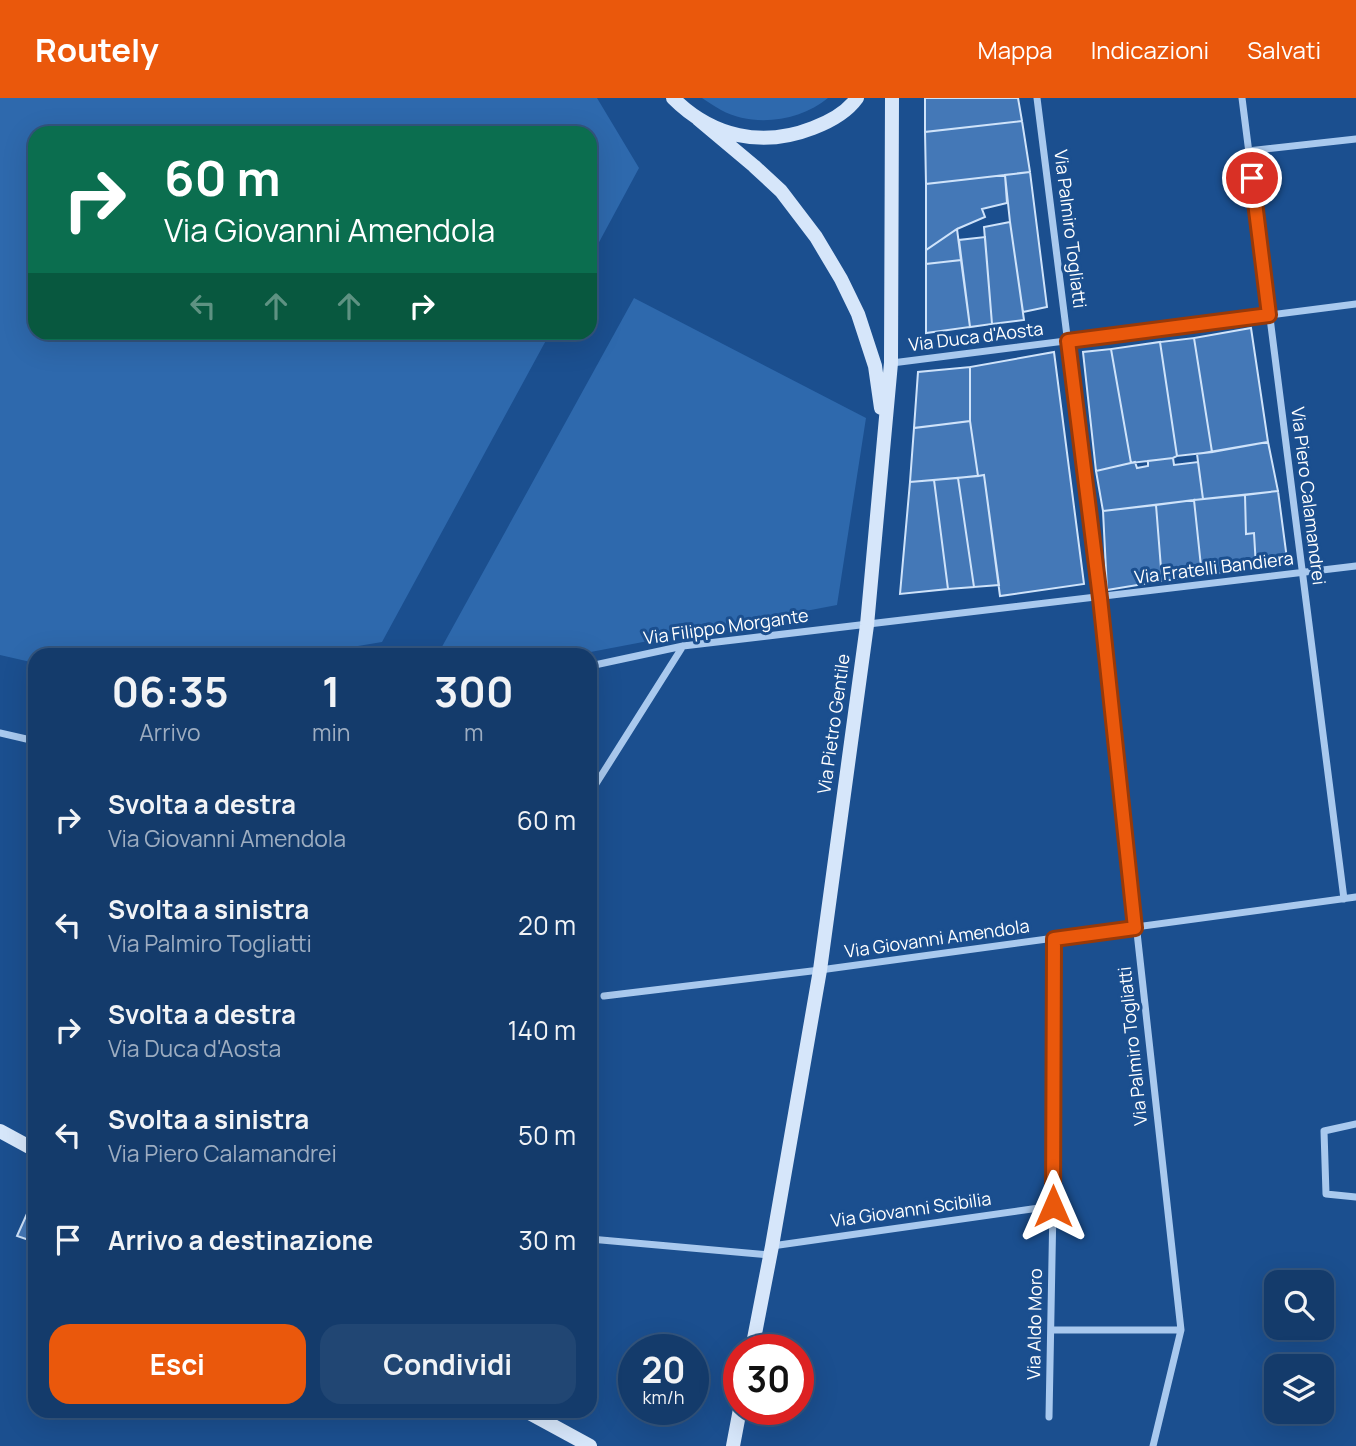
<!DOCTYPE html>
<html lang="it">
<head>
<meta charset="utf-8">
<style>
	:root { --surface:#143b6b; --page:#214673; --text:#f1f3f6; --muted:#9dadc1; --line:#33557e; --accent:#ea580c }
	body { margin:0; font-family:Manrope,sans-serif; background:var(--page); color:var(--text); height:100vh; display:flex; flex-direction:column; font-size:26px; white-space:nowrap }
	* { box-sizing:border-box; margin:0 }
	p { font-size:23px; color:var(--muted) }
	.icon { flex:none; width:38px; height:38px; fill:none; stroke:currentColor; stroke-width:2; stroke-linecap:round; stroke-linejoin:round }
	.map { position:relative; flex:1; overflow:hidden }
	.drawer { position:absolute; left:28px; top:550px; width:569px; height:770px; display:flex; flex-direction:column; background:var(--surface); border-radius:21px; box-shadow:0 7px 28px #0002,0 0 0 2px var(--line) }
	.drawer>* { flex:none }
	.guide { position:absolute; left:28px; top:28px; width:569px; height:214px; border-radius:21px; box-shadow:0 7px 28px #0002,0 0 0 2px var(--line); background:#0b6e4f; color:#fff; overflow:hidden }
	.buttons { position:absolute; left:1264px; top:1172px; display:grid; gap:14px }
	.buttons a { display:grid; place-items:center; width:70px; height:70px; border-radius:14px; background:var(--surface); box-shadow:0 7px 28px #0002,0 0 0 2px var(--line); font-size:35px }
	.speed { position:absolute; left:618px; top:1236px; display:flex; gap:14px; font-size:35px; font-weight:700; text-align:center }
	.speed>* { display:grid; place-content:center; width:91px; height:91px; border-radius:50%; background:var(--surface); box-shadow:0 7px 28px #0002,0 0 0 2px var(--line); line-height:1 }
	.speed small { font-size:18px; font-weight:400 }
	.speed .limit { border:10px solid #d22; background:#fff; color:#111 }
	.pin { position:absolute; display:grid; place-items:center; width:60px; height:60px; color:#fff; margin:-30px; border:4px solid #fff; border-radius:50%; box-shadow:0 2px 7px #0007 }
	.me { position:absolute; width:77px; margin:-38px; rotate:0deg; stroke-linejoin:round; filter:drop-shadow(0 0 5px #0008) }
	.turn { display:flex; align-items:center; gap:24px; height:147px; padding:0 21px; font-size:32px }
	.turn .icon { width:91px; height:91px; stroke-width:2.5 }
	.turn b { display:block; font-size:49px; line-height:60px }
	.lanes { display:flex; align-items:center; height:66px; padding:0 21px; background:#0003; justify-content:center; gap:35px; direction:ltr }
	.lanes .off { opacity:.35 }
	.eta { display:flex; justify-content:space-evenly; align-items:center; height:119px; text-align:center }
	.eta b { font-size:42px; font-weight:700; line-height:49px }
	.primary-button { display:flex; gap:14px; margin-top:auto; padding:14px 21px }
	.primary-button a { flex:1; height:80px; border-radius:21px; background:var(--accent); color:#fff; font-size:28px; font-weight:700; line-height:80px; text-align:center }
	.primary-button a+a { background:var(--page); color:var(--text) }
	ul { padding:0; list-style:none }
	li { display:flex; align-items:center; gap:21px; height:105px; padding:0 21px }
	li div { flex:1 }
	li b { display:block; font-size:26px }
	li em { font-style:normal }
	header { display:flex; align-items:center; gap:42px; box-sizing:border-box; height:98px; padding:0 35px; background:var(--accent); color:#fff }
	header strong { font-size:33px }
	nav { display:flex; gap:38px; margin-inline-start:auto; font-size:24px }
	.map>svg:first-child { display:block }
</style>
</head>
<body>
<header>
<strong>Routely</strong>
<nav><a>Mappa</a><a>Indicazioni</a><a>Salvati</a></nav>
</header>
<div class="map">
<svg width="1356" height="1348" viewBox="0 0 1356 1348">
	<rect width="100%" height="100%" fill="#1b4f8f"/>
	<!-- green -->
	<path fill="#2e69ad" d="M0,0H597L639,70L590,161V35H35V234L550,235L382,544L310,556H35V565L0,557Z
		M702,0H828C800,23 754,30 721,12C714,8 708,4 702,0Z
		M634,200L866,320L837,507L580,556H438Z"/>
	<!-- building -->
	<path fill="#4478b7" stroke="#cfe3fa" stroke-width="2" d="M925,0H1018L1022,23L925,34Z
		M1022,23L1030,74L926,86L925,34Z
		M1030,74L1047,209L1023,214L1010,124L1005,77Z
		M1005,77L1007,105L982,111L985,119L957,131L926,152V86Z
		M1010,124L1024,222L992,226L984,129Z
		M957,131L961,162L926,166V152Z
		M985,139L992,226L970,229L959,142Z
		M961,162L970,229L926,235V166Z
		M1251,230L1268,344L1212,354L1194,240Z
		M1194,240L1212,354L1177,358L1160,244Z
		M1160,244L1177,358L1173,360L1131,365L1111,251Z
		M1111,251L1131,365L1096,373L1083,254Z
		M1054,254L1084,486L1000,498L984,377L978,378L970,323V269Z
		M970,269V323L914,330L918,274Z
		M970,323L978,378L910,384L914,330Z
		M1268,344L1278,393L1203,401L1197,356Z
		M1173,360L1174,367L1198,364L1203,401L1103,413L1096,373L1135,364L1137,370L1148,368V363Z
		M984,377L999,487L974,489L958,380Z
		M958,380L974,489L948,491L934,382Z
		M934,382L948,491L900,496L910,384Z
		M1278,393L1287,461L1256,469L1254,435L1246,436L1245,397Z
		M1245,397L1246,436L1254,435L1256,469L1202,478L1194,402Z
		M1194,402L1202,478L1162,483L1156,407Z
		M1156,407L1162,483L1107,492L1103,413Z
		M35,1098V1144L17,1138Z"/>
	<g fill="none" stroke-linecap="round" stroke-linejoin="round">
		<!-- street -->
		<path stroke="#a9c9ee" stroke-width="7" d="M1037,0L1100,500L1181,1232L1153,1348
			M1242,0L1344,801
			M1248,53L1356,41
			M892,265L1356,206
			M590,568L683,548L1356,468
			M0,635L35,643
			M590,701L594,689L683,548
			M604,898L820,872L1356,799
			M1356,1026L1324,1033L1326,1096L1356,1099
			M590,1141L770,1157
			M772,1148L1053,1108
			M1052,1232H1181
			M1049,1319L1053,1108L1054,841"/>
		<!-- secondary -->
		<path stroke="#d6e6fa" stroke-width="14" d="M673,0C712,39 762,50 813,30C829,24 847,14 857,0
			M698,21L754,68L781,93L816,139L841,181L858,216L875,268L881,310
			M0,1033L35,1052
			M752,1251L772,1148L820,872L867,527L891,265L892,0
			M524,1312L590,1348
			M733,1348L740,1311"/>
	</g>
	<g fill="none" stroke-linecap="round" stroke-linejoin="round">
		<defs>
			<path id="route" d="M1053,1108L1054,841L1135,830L1100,500L1068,243L1269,217L1252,80"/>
		</defs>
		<!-- route casing -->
		<use href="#route" stroke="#983908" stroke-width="18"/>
		<!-- route -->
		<use href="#route" stroke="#ea580c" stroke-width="12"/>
	</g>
	<g text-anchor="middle" stroke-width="6" stroke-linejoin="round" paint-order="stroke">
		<!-- street labels -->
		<g font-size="18" fill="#fff" stroke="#1b4f8f">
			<text transform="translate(1070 131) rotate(83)" y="6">Via Palmiro Togliatti</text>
			<text transform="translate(976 239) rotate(-7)" y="6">Via Duca d'Aosta</text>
			<text transform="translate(1308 398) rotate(83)" y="6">Via Piero Calamandrei</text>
			<text transform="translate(1214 470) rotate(-7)" y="6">Via Fratelli Bandiera</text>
			<text transform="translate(726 529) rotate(-8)" y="6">Via Filippo Morgante</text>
			<text transform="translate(834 626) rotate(-82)" y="6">Via Pietro Gentile</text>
			<text transform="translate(937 841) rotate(-8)" y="6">Via Giovanni Amendola</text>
			<text transform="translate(1133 948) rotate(-96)" y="6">Via Palmiro Togliatti</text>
			<text transform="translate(911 1112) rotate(-8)" y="6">Via Giovanni Scibilia</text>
			<text transform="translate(1035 1226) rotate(-89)" y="6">Via Aldo Moro</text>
		</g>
	</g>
</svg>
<div class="buttons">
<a><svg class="icon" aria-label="search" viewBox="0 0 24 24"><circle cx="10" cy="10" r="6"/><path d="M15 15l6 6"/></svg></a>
<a><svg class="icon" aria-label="layers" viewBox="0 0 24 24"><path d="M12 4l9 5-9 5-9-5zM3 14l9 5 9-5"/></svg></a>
</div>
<div class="speed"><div>20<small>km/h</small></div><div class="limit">30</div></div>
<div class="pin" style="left:1252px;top:80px;background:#d93025"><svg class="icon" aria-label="arrive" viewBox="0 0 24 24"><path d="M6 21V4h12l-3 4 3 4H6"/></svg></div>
<svg class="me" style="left:1053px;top:1108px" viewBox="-20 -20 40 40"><path d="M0-17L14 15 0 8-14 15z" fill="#ea580c" stroke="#fff" stroke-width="4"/></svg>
<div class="guide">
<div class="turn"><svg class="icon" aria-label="right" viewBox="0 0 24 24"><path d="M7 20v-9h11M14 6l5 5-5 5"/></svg><div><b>60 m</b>Via Giovanni Amendola</div></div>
<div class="lanes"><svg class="icon off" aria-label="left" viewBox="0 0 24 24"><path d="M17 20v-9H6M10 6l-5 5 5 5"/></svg><svg class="icon off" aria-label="ahead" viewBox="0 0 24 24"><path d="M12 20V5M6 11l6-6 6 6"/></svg><svg class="icon off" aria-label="ahead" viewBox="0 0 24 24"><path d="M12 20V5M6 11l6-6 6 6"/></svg><svg class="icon" aria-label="right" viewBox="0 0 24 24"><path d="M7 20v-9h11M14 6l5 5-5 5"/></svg></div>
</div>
<section class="drawer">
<div class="eta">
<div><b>06:35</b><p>Arrivo</p></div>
<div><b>1</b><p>min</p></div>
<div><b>300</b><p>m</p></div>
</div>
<ul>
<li><svg class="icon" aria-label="right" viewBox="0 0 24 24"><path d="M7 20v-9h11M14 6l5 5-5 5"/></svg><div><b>Svolta a destra</b><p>Via Giovanni Amendola</p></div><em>60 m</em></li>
<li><svg class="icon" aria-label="left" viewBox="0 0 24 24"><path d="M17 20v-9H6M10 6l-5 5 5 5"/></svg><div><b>Svolta a sinistra</b><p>Via Palmiro Togliatti</p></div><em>20 m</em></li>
<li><svg class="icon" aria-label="right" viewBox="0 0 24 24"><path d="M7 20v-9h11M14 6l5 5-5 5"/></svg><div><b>Svolta a destra</b><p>Via Duca d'Aosta</p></div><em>140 m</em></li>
<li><svg class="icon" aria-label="left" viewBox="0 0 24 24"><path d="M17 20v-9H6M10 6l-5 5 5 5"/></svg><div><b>Svolta a sinistra</b><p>Via Piero Calamandrei</p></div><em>50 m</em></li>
<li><svg class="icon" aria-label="arrive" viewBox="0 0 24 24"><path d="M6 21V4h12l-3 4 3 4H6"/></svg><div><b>Arrivo a destinazione</b></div><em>30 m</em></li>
</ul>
<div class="primary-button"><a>Esci</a><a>Condividi</a></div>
</section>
</div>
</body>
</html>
